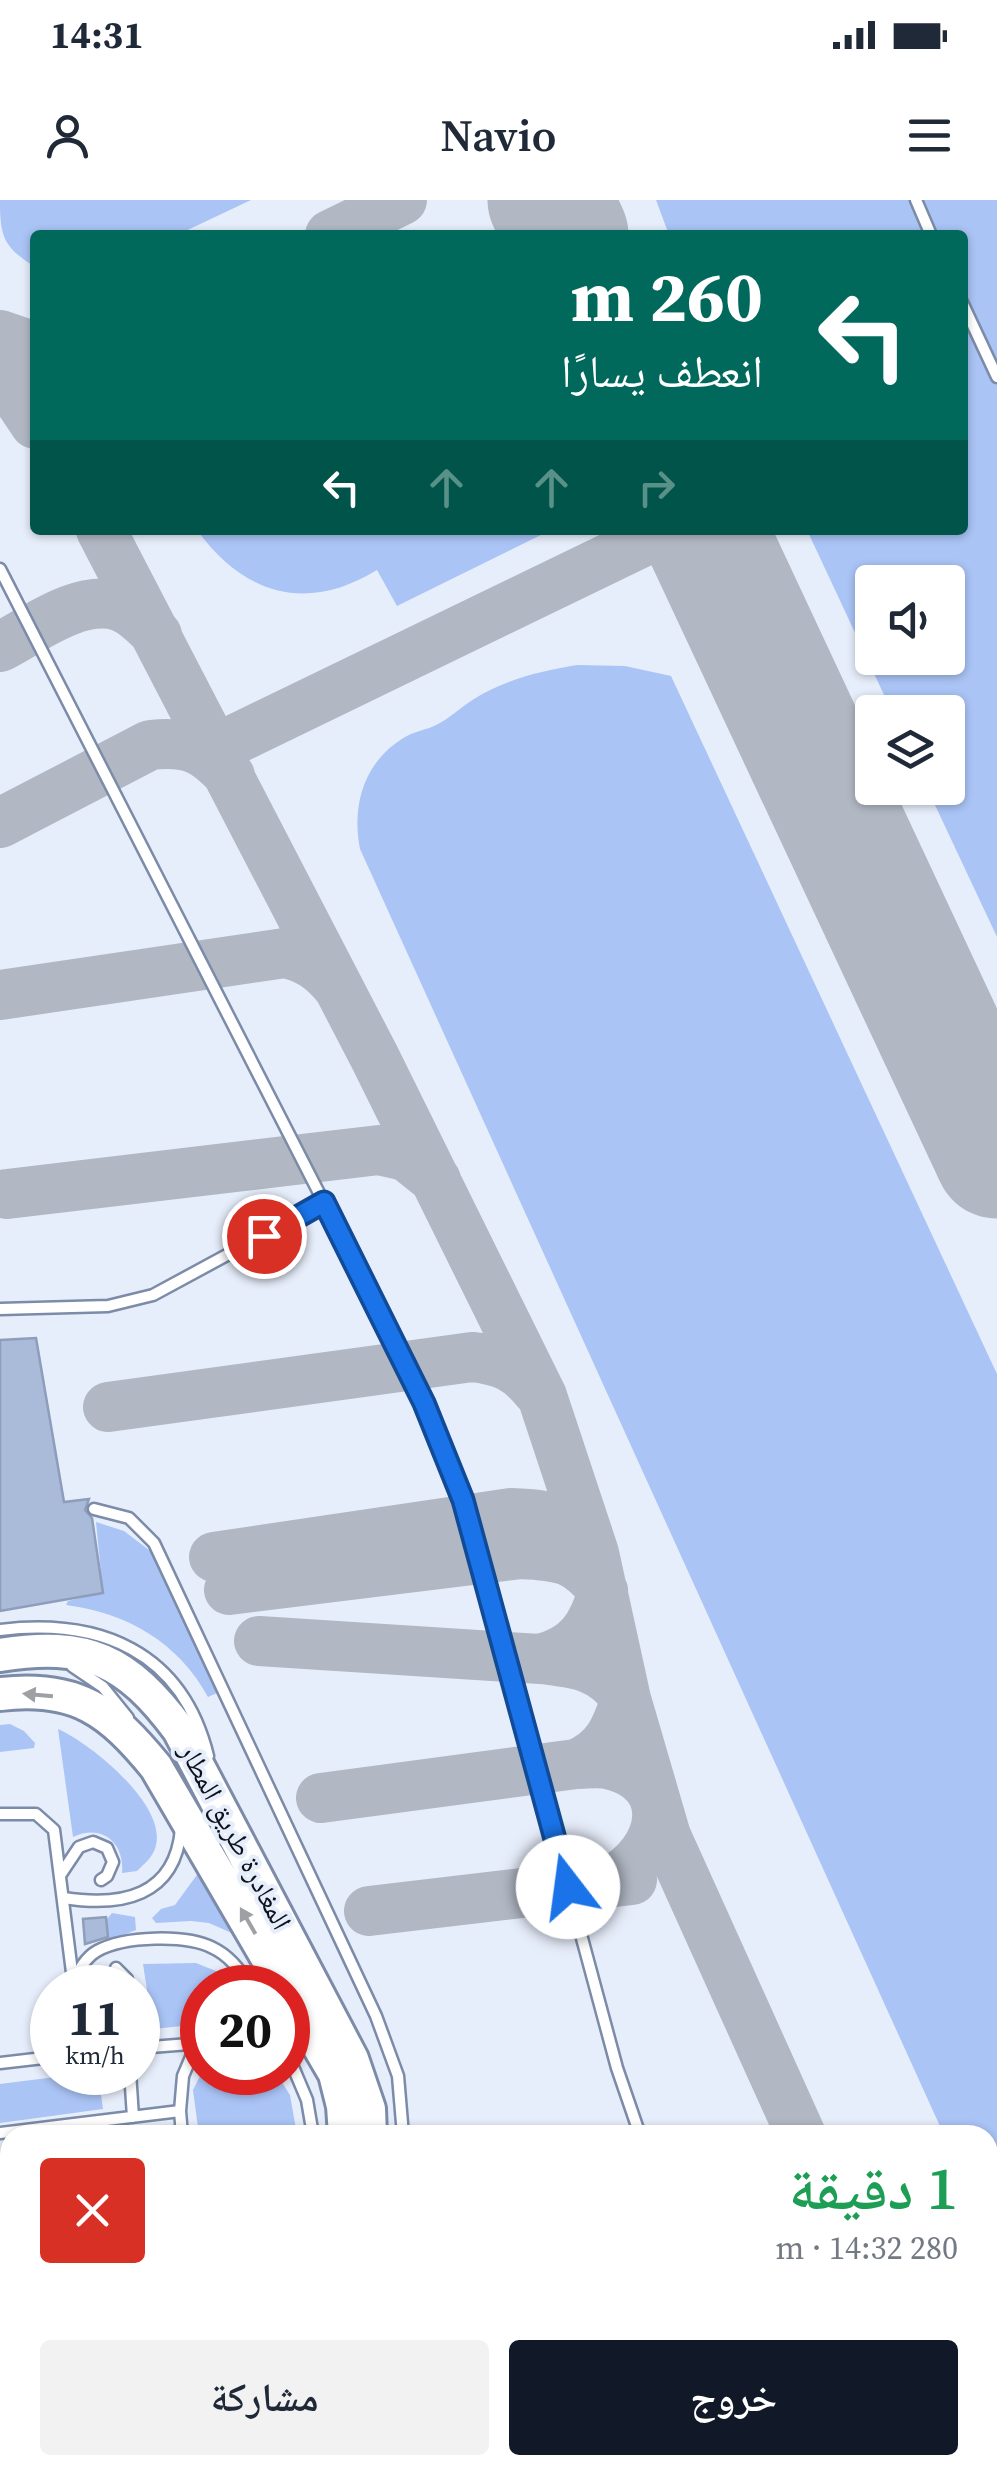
<!DOCTYPE html>
<html lang="ar">
<head>
<meta charset="utf-8">
<style>
	:root { --surface:#fff; --page:#f2f2f3; --text:#1f2937; --muted:#747a83; --accent:#111827 }
	body { margin:0; font-family:"Source Serif 4","Noto Naskh Arabic",serif; background:var(--page); color:var(--text); direction:rtl; height:100vh; display:flex; flex-direction:column; font-size:38px; white-space:nowrap }
	* { box-sizing:border-box; margin:0 }
	p { font-size:32px; color:var(--muted) }
	.icon { flex:none; width:55px; height:55px; fill:none; stroke:currentColor; stroke-width:2; stroke-linecap:round; stroke-linejoin:round }
	.map { position:relative; flex:1; overflow:hidden; direction:ltr }
	.panel { position:absolute; left:0px; top:1925px; width:998px; height:350px; display:flex; flex-direction:column; background:var(--surface); border-radius:30px 30px 0 0; box-shadow:0 2px 8px #0004; direction:rtl }
	.panel>* { flex:none }
	.top-card { position:absolute; left:30px; top:30px; width:938px; height:305px; border-radius:10px; box-shadow:0 2px 8px #0004; direction:rtl; background:#00695c; color:#fff; overflow:hidden }
	.buttons { position:absolute; left:855px; top:365px; display:grid; gap:20px }
	.buttons a { display:grid; place-items:center; width:110px; height:110px; border-radius:10px; background:var(--surface); box-shadow:0 2px 8px #0004; font-size:50px }
	.speed { position:absolute; left:30px; top:1765px; display:flex; gap:20px; font-size:50px; font-weight:700; text-align:center }
	.speed>* { display:grid; place-content:center; width:130px; height:130px; border-radius:50%; background:var(--surface); box-shadow:0 2px 8px #0004; line-height:1 }
	.speed small { font-size:25px; font-weight:400 }
	.speed .limit { border:15px solid #d22; background:#fff; color:#111 }
	.pin { position:absolute; display:grid; place-items:center; width:85px; height:85px; color:#fff; margin:-42px; border:5px solid #fff; border-radius:50%; box-shadow:0 2px 10px #0007 }
	.me { position:absolute; width:110px; margin:-55px; rotate:345deg; stroke-linejoin:round; filter:drop-shadow(0 0 8px #0008) }
	.turn { display:flex; align-items:center; gap:35px; height:210px; padding:0 40px; font-size:45px }
	.turn .icon { width:130px; height:130px; stroke-width:2.5 }
	.turn b { display:block; font-size:70px; line-height:85px }
	.lanes { display:flex; align-items:center; height:95px; padding:0 40px; background:#0003; justify-content:center; gap:50px; direction:ltr }
	.lanes .off { opacity:.35 }
	.round { display:grid; place-items:center; flex:none; width:105px; height:105px; border-radius:10px; background:var(--page) }
	.summary { display:flex; align-items:center; justify-content:space-between; height:170px; padding:0 40px }
	h1 { font-size:60px; font-weight:600; line-height:75px; color:#1e9e55 }
	.primary-button { display:flex; gap:20px; margin-top:auto; padding:20px 40px }
	.primary-button a { flex:1; height:115px; border-radius:10px; background:var(--accent); color:#fff; font-size:40px; font-weight:600; line-height:115px; text-align:center }
	.primary-button a+a { background:var(--page); color:var(--text) }
	.status { display:flex; justify-content:space-between; align-items:center; height:70px; padding:0 50px; background:var(--surface); direction:ltr }
	.status svg { height:28px; fill:currentColor }
	header { display:flex; justify-content:space-between; align-items:center; height:130px; padding:0 40px; background:var(--surface); font-size:45px; font-weight:600 }
	.map>svg:first-child { display:block }
</style>
</head>
<body>
<div class="status"><b>14:31</b><svg viewBox="0 0 49 12"><path d="M0 12V9h3v3zM5 12V6h3v6zM10 12V3h3v9zM15 12V0h3v12zM26 1h20v11H26zM47 4h2v5h-2z"/></svg></div>
<header><svg class="icon" aria-label="menu" viewBox="0 0 24 24"><path d="M4 6h16M4 12h16M4 18h16"/></svg>Navio<svg class="icon" aria-label="person" viewBox="0 0 24 24"><circle cx="12" cy="8" r="4"/><path d="M4 21q1-7 8-7t8 7"/></svg></header>
<div class="map">
<svg width="997" height="2275" viewBox="0 0 997 2275">
	<rect width="100%" height="100%" fill="#e7eefb"/>
	<!-- green -->
	<path fill="#aac4f6" fill-rule="evenodd" d="M0,0H251L177,35H35V67C3,47 0,36 0,0Z
		M656,0H997V737L927,588H948V512H892L807,330H962V35H669ZM872,382H948V458H872Z
		M197,330H551L397,406L377,370C307,413 244,395 197,330Z
		M577,465L625,466L671,476L997,1174V1994L988,1991V1935H944L360,649C351,604 365,559 407,536C416,531 426,530 436,525C449,519 462,506 474,499C506,479 541,471 577,465Z
		M96,1322L124,1331L153,1353L217,1493L208,1497C178,1442 127,1413 66,1405L68,1401L103,1392Z
		M10,1524L24,1531L35,1543L34,1548L0,1552V1525Z
		M58,1529C90,1543 166,1604 156,1645C154,1656 145,1663 137,1671L122,1673C125,1643 102,1623 73,1637Z
		M199,1672L234,1734L209,1723L191,1721L156,1723L152,1718L161,1709L175,1705Z
		M112,1713L135,1717L136,1730L109,1741L107,1719Z
		M196,1763L216,1771L233,1787L202,1788V1824L153,1829L143,1764Z
		M202,1872L276,1873L290,1895L297,1935H199L193,1890Z
		M87,1873H98L103,1909L0,1923V1884Z
		M150,2265H296L300,2275H155Z"/>
	<g fill="none" stroke-linecap="round" stroke-linejoin="round">
		<!-- taxiway -->
		<path stroke="#b1b8c4" stroke-width="50" d="M519,0L535,9L559,35
			M330,35L402,0
			M0,135L35,147
			M0,172L35,224
			M101,330L375,858L542,1196L594,1353L626,1499L666,1636L801,1935
			M0,447C33,430 79,394 119,406C134,411 146,424 157,435
			M215,549L667,330
			M0,623L150,545C189,541 204,548 230,576
			M0,795L285,753C308,758 322,768 337,786
			M7,994L379,950L406,956L436,980
			M108,1207L472,1157C502,1160 519,1168 538,1192
			M214,1357L511,1313C555,1315 567,1317 594,1353
			M229,1390L521,1354C562,1356 577,1358 603,1391C593,1427 578,1450 540,1459
			M259,1441L540,1459C577,1463 604,1466 626,1499C616,1529 607,1552 576,1564
			M321,1598L576,1564C586,1564 597,1562 607,1564C680,1580 667,1652 609,1682
			M369,1711L632,1680
			M988,2104L997,2101
			M934,2265L938,2275"/>
		<!-- runway -->
		<path stroke="#b1b8c4" stroke-width="125" d="M550,0L566,35
			M704,330L997,956"/>
	</g>
	<!-- building -->
	<path fill="#aabbd9" stroke="#8d9dba" stroke-width="2.5" d="M36,1138L64,1302L89,1299L85,1310L92,1318L103,1393L0,1411V1140Z
		M106,1717L108,1737L85,1744L83,1719Z"/>
	<g fill="none" stroke-linecap="round" stroke-linejoin="round">
		<defs>
			<path id="service" d="M916,0L931,35
				M962,102L997,177
				M0,369L388,1128L441,1241L469,1319L617,1868L640,1935
				M0,1109L108,1106L153,1095L325,1002
				M94,1309L129,1318L154,1343L376,1816L398,1876L403,1935
				M0,1430C100,1418 182,1451 208,1556
				M72,1466L103,1487L128,1518
				M0,1614H36L54,1630L74,1788
				M61,1674L79,1647L93,1642L107,1648L113,1662L107,1676L101,1680
				M64,1698C121,1707 175,1697 181,1629
				M116,1768L127,1779L128,1788
				M74,1782C79,1770 85,1758 97,1751C124,1736 186,1734 213,1748C230,1756 242,1772 251,1788
				M138,1848L202,1843
				M288,1855L307,1900L313,1935
				M0,1863L52,1857
				M130,1872L133,1917
				M180,1911L183,1876L197,1843
				M0,1933L180,1911L182,1935
				M0,2142L10,2137
				M320,2265L324,2275
				M783,2265L788,2275
				M585,2275L608,2265"/>
			<path id="primary" d="M0,1455C87,1441 127,1460 179,1530L352,1859L369,1909L370,1935
				M0,1494C77,1485 110,1511 156,1567L335,1874L343,1906L345,1935
				M0,2248L10,2243
				M22,2275L28,2265"/>
		</defs>
		<!-- service casing -->
		<use href="#service" stroke="#7b8ba8" stroke-width="15"/>
		<!-- primary casing -->
		<use href="#primary" stroke="#7b8ba8" stroke-width="38"/>
		<!-- service -->
		<use href="#service" stroke="#fff" stroke-width="10"/>
		<!-- primary -->
		<use href="#primary" stroke="#fff" stroke-width="32"/>
	</g>
	<!-- one-way arrows -->
	<defs><path id="oneway-solid" d="M-6-.8H1V-3.2L6.5 0L1 3.2V.8H-6Z" transform="scale(2.5)"/></defs>
	<g fill="#9ea0a4">
		<use href="#oneway-solid" transform="translate(38 1495) rotate(-175)"/>
		<use href="#oneway-solid" transform="translate(248 1721) rotate(-120)"/>
	</g>
	<g fill="none" stroke-linecap="round" stroke-linejoin="round">
		<defs>
			<path id="route" d="M264,1036L324,1002L424,1203L463,1300L568,1687"/>
		</defs>
		<!-- route casing -->
		<use href="#route" stroke="#114b97" stroke-width="25"/>
		<!-- route -->
		<use href="#route" stroke="#1a73e8" stroke-width="18"/>
	</g>
	<g text-anchor="middle" stroke-width="8" stroke-linejoin="round" paint-order="stroke">
		<!-- street labels -->
		<g font-size="28" fill="#0c111c" stroke="#e7eefb">
			<text transform="translate(236 1636) rotate(62)" y="10">المغادرة طريق المطار</text>
		</g>
	</g>
</svg>
<div class="buttons">
<a><svg class="icon" aria-label="sound" viewBox="0 0 24 24"><path d="M4 9h4l5-4v14l-5-4H4zM17 9q2 3 0 6"/></svg></a>
<a><svg class="icon" aria-label="layers" viewBox="0 0 24 24"><path d="M12 4l9 5-9 5-9-5zM3 14l9 5 9-5"/></svg></a>
</div>
<div class="speed"><div>11<small>km/h</small></div><div class="limit">20</div></div>
<div class="pin" style="left:264px;top:1036px;background:#d93025"><svg class="icon" aria-label="arrive" viewBox="0 0 24 24"><path d="M6 21V4h12l-3 4 3 4H6"/></svg></div>
<svg class="me" style="left:568px;top:1687px" viewBox="-20 -20 40 40"><circle r="19" fill="#fff"/><path d="M0-13L10 11 0 6-10 11z" fill="#1a73e8"/></svg>
<div class="top-card">
<div class="turn"><svg class="icon" aria-label="left" viewBox="0 0 24 24"><path d="M17 20v-9H6M10 6l-5 5 5 5"/></svg><div><b>260 m</b>انعطف يسارًا</div></div>
<div class="lanes"><svg class="icon" aria-label="left" viewBox="0 0 24 24"><path d="M17 20v-9H6M10 6l-5 5 5 5"/></svg><svg class="icon off" aria-label="ahead" viewBox="0 0 24 24"><path d="M12 20V5M6 11l6-6 6 6"/></svg><svg class="icon off" aria-label="ahead" viewBox="0 0 24 24"><path d="M12 20V5M6 11l6-6 6 6"/></svg><svg class="icon off" aria-label="right" viewBox="0 0 24 24"><path d="M7 20v-9h11M14 6l5 5-5 5"/></svg></div>
</div>
<section class="panel">
<div class="summary"><div><h1>1 دقيقة</h1><p>280 m · 14:32</p></div><a class="round" style="background:#d93025;color:#fff"><svg class="icon" aria-label="close" viewBox="0 0 24 24"><path d="M6 6l12 12M18 6L6 18"/></svg></a></div>
<div class="primary-button"><a>خروج</a><a>مشاركة</a></div>
</section>
</div>
</body>
</html>
